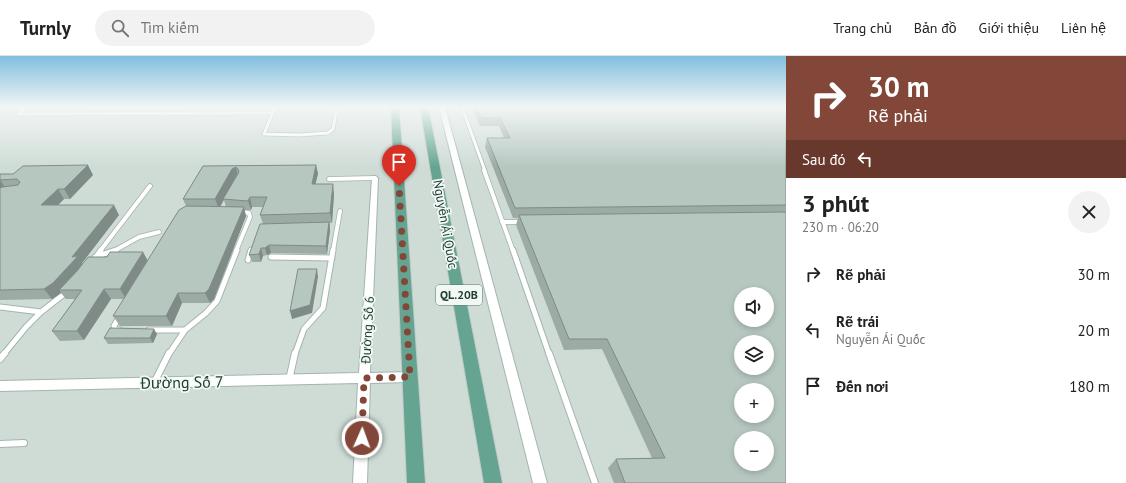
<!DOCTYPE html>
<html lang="vi">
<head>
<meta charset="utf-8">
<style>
	:root { --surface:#fff; --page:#f2f2f2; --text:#222; --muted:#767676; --line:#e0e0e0 }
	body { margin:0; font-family:"PT Sans",sans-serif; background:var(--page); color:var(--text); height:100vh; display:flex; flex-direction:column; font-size:15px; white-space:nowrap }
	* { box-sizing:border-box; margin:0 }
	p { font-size:13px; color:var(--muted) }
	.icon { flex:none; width:22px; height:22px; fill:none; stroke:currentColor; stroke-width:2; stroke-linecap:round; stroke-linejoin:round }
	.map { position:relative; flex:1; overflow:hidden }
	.panel { display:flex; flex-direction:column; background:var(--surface); width:340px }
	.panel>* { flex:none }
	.top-card { background:#824738; color:#fff; overflow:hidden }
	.buttons { position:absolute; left:734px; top:231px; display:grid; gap:8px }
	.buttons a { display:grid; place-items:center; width:40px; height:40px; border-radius:50%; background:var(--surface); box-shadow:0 2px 6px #0003; font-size:20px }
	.pin { position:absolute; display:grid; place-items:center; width:34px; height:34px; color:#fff; margin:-41px -17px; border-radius:50% 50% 50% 0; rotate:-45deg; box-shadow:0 0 4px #0007 }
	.pin .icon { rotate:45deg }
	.me { position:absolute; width:44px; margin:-22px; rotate:2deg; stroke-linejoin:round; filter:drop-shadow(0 0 3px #0008) }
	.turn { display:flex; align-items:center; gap:14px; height:84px; padding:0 16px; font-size:18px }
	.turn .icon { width:52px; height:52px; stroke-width:2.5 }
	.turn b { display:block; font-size:28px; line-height:34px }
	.then { display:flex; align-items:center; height:38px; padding:0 16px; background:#0003; gap:8px; font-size:15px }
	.round { display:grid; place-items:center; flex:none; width:42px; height:42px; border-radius:21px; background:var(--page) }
	.head { display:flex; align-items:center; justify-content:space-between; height:68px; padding:0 16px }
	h1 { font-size:24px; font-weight:700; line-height:30px }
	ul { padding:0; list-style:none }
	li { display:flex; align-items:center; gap:12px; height:56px; padding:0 16px }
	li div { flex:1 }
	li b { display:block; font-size:15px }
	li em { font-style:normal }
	header { display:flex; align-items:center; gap:24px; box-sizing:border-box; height:56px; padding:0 20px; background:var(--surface); border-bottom:1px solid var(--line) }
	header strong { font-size:19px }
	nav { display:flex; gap:22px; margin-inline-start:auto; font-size:14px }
	.search { width:280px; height:36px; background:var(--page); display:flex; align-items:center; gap:10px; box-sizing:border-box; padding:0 14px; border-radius:22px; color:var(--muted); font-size:15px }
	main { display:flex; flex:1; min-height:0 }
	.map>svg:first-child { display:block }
</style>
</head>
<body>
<header>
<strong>Turnly</strong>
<div class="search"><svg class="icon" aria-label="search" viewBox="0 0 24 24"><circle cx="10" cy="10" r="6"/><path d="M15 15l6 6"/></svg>Tìm kiếm</div>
<nav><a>Trang chủ</a><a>Bản đồ</a><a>Giới thiệu</a><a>Liên hệ</a></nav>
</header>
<main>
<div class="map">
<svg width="786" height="427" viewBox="0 0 786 427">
	<rect width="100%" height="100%" fill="#e1ece7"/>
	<!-- built -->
	<path fill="#cfdcd6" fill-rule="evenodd" d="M0,51H786V427H0ZM741,238H767V264H741ZM741,286H767V312H741ZM741,334H767V360H741ZM741,382H767V408H741Z"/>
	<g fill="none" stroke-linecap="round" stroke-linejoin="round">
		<defs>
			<path id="service-far3" d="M26,51L18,58L272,57
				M275,51L264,78L299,79L328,77L333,73L337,51
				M462,51L485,115"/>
			<path id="service-far2" d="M484,114L513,195
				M329,123L375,122
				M502,166H522
				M100,195L150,130
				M114,195L139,181L159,176
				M236,195L250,161L249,157L241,156
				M333,195L340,155"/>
			<path id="service-far1" d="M513,194L549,298
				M95,201L116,194
				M271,201L332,202
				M248,204L251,194
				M93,205L101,194
				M0,251L41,256
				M119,261L114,270L115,274H120
				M149,274H185
				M4,298L26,271L41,256L68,235
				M169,298L185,274L206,257L217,245L237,194
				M295,298L304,273L323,252L333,194"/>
			<path id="service" d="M549,297L595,427
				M0,303L5,297
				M289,324L295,297
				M154,327L169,297
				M0,388L24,387"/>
			<path id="minor" d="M439,51H445L547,427H533Z
				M375,120L378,122L370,317L410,316L414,318L416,321L414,324L410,326L370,327L367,427H353L358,327L0,335V325L359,317L372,122Z"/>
			<path id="primary" d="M391,51H399L425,427H407Z
				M420,51H428L502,427H484Z"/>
		</defs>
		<!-- service-far3 casing -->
		<use href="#service-far3" stroke="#a4b4ae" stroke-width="4.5"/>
		<!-- service-far2 casing -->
		<use href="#service-far2" stroke="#a4b4ae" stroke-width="5.5"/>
		<!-- service-far1 casing -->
		<use href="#service-far1" stroke="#a4b4ae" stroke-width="7"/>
		<!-- service casing -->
		<use href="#service" stroke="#a4b4ae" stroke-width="8"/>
		<!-- minor casing -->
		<use href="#minor" stroke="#a4b4ae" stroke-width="2"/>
		<!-- primary casing -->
		<use href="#primary" stroke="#c1c9c6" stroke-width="2"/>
		<!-- service-far3 -->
		<use href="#service-far3" stroke="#fff" stroke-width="3"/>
		<!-- service-far2 -->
		<use href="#service-far2" stroke="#fff" stroke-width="4"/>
		<!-- service-far1 -->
		<use href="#service-far1" stroke="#fff" stroke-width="5"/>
		<!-- service -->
		<use href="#service" stroke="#fff" stroke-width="6"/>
		<!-- minor -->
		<use href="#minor" fill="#fff" fill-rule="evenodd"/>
		<!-- primary -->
		<use href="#primary" fill="#64a490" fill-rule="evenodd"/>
	</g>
	<!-- wall -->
	<path fill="#9daba5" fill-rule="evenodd" d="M472,51H786V427H614L608,412L616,403L652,402L602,293L564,294L516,169L518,162H513L485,91L487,82H504L499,70H480Z
		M316,109L318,118L315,128L334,138L332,167H330V174L327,198L271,197L267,199L263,200L261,206H252L249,199L263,168L260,159L263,151H252L251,154H244L246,160L214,243L210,247H182L172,270H120L113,260L124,243H111L84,284L60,285L52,275L75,243H66L61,237L52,243L0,244V118L93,119L70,143H64L58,149L119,159L82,207L83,208L148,204L186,150L183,143L203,110ZM224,144L226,151H220Z
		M157,278L153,287L108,288L104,282Z"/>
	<!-- shaded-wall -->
	<path fill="#7f8b86" d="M88,109L93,119L70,143L64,133Z
		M316,109L318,118L313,138L312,128Z
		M236,111L238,121L235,122L219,153L215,143L232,113Z
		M0,124L7,134L0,137Z
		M333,128L334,138L332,167L330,157Z
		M58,133L64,143L48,159L41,149Z
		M250,141L252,151L251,154L248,145Z
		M114,149L119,159L82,207L84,211L59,234L61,237L52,243L44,233L72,201Z
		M244,151L246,160L214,243L210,247L205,237Z
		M329,166L330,174L327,198L326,190Z
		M269,189L271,197L267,199L265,192Z
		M261,192L263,200L261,206L259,198Z
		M143,196L148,205L126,243L120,233Z
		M317,213L318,221L312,257L292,263L290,255Z
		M104,233L111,243L84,284L77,275Z
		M178,237L182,247L172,270L166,260Z
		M154,273L157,278L153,287L150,282Z"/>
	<!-- building -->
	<path fill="#b6c7c0" stroke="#7f8b86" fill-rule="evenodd" d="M476,51H786V149L515,152L487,82H510L500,62H481Z
		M88,109L64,133H58L41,149H114L72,201L78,200L53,227L44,233L0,234V132L2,131L18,129L20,126L17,123L0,124V118H13L23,110Z
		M316,109L312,128H333L330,157L260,159L267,141H250L248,145L223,143L239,116L238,113L236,111L232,113L215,143H183L203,110Z
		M186,150L244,151L209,233L205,237H178L166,260H113L179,154Z
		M786,156V427H625L616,403L665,402L607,283H569L519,159ZM741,238H767V264H741ZM741,286H767V312H741ZM741,334H767V360H741ZM741,382H767V408H741Z
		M329,166L326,190L269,189L265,192H261L259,198L249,199L260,168Z
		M110,196H143L120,233H104L77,275H52L82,234H59L77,215L88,201H107Z
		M298,213H317L310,249L290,255Z
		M110,272L154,273L150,282H104Z"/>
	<!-- sky -->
	<linearGradient id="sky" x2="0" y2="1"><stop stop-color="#81bee0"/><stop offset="0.46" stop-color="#f2f6f4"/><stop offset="1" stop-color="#f2f6f4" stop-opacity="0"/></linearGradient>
	<rect width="786" height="111" fill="url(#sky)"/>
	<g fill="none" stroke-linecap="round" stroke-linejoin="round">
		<!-- route -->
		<path stroke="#824738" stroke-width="7" stroke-dasharray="0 12.6" d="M362,382L364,322L410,321L399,130"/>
	</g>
	<g text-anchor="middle" stroke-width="3.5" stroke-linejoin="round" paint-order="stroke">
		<!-- shield labels -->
		<rect fill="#f2f9f5" stroke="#60766f" stroke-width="1" x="436" y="229" width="46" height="20" rx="3"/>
		<g font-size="12" font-weight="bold" fill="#213e35">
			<text x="459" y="243">QL.20B</text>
		</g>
		<!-- street labels -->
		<g font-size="13" fill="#213e35" stroke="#f2f9f5">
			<text transform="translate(446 168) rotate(80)" y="5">Nguyễn Ái Quốc</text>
			<text transform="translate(367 274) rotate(-87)" y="5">Đường Số 6</text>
		</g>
		<!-- near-street labels -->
		<g font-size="16" fill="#213e35" stroke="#f2f9f5">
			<text transform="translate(182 326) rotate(-1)" y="6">Đường Số 7</text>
		</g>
	</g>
</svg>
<div class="buttons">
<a><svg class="icon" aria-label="sound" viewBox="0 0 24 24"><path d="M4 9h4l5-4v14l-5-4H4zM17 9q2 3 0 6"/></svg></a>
<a><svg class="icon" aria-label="layers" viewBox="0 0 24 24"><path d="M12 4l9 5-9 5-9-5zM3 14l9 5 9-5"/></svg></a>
<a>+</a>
<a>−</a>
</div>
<div class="pin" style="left:399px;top:130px;background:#d93025"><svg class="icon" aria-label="arrive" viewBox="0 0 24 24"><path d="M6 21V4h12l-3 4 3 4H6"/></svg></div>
<svg class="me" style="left:362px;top:382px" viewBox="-20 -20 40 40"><circle r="17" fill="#824738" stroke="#fff" stroke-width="3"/><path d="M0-11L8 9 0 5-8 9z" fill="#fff"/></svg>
</div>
<section class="panel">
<div class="top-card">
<div class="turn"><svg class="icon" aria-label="right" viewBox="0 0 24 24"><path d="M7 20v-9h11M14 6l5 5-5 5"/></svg><div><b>30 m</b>Rẽ phải</div></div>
<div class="then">Sau đó<svg class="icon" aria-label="left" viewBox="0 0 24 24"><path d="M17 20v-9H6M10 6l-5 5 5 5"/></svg></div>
</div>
<div class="head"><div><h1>3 phút</h1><p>230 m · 06:20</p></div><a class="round"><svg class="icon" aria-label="close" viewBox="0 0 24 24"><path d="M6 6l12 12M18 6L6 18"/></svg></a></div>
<ul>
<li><svg class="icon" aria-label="right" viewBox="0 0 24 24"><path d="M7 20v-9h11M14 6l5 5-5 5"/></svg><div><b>Rẽ phải</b></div><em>30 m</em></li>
<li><svg class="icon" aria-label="left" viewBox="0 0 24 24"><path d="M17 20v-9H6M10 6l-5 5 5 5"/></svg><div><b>Rẽ trái</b><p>Nguyễn Ái Quốc</p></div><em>20 m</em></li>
<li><svg class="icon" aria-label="arrive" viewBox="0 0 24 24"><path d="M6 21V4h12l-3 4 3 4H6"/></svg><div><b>Đến nơi</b></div><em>180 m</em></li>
</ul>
</section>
</main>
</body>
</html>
